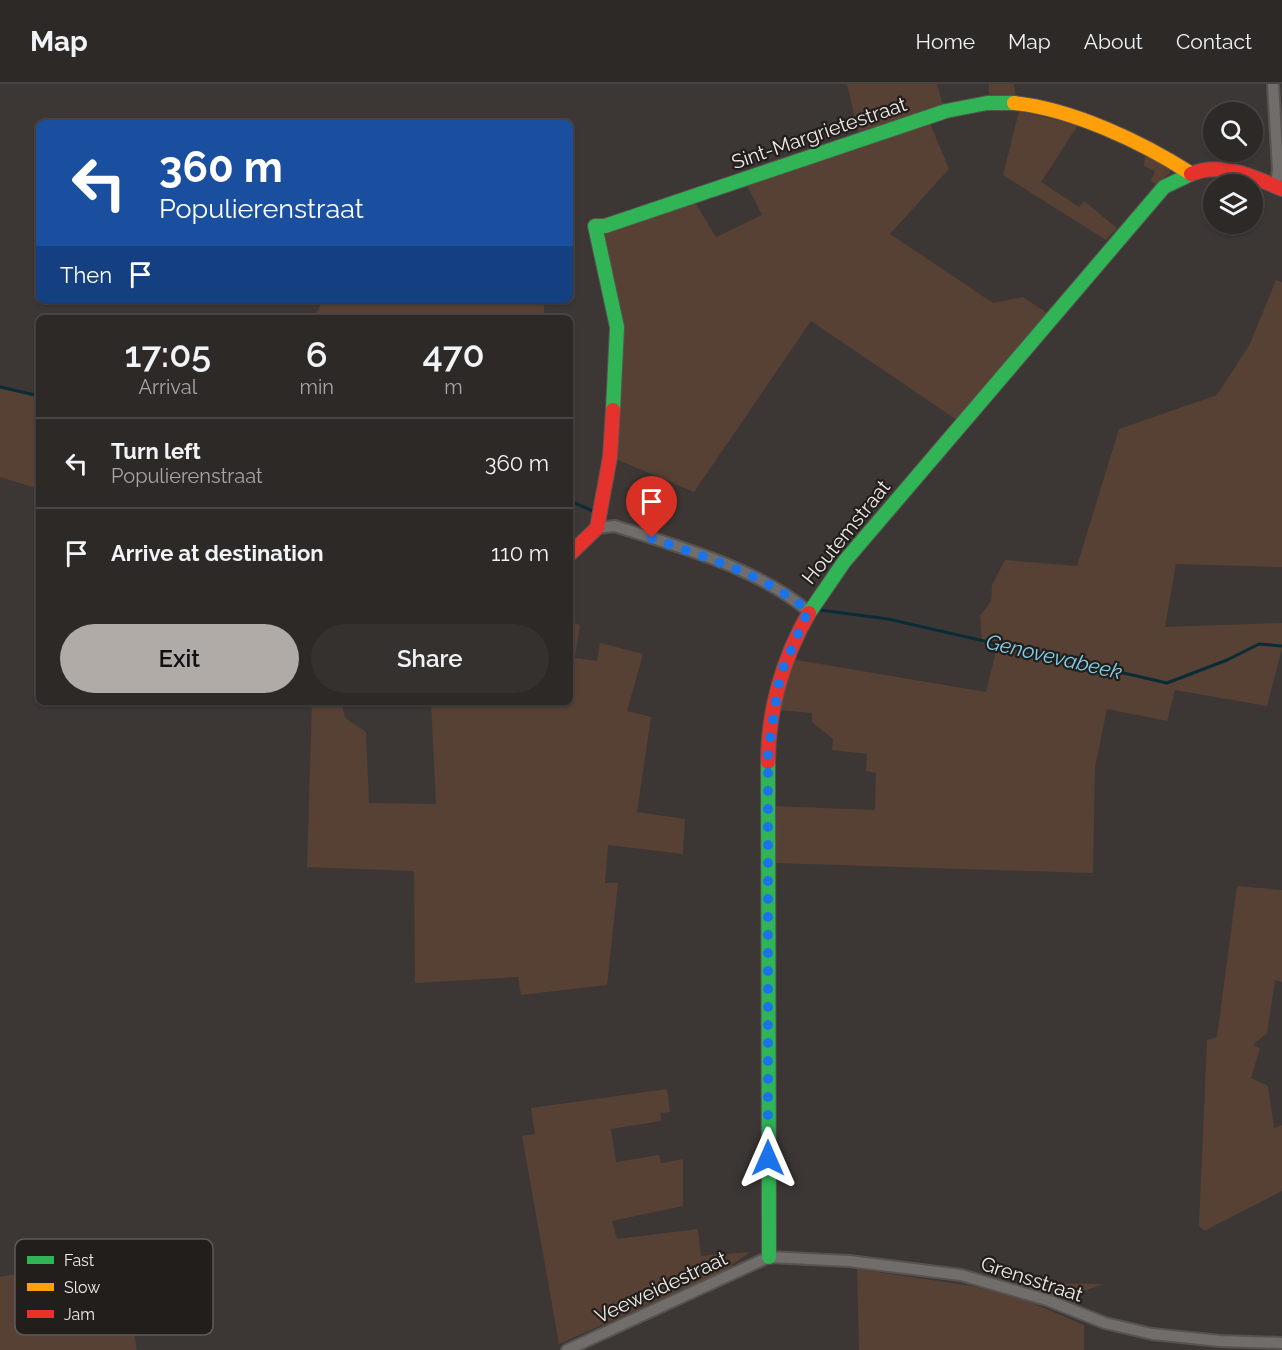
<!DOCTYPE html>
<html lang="en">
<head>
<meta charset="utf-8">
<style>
	:root { --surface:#2d2927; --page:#35312f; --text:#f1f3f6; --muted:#a7a6a7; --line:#484544; --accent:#b1aba8 }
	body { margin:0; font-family:Raleway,sans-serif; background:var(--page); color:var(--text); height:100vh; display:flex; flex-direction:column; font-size:22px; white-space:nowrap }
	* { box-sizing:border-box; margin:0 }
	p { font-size:20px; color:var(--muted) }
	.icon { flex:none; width:33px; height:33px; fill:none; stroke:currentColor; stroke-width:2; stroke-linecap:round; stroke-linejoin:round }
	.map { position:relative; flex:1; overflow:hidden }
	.panel { position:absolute; left:36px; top:231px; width:537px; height:390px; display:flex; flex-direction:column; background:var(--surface); border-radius:9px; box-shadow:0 2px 4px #0004,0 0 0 2px var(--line) }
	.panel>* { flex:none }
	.banner { position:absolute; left:36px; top:36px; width:537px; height:183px; border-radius:9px; box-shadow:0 2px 4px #0004,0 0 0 2px var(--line); background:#1a4fa0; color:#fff; overflow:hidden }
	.tools { position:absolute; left:1203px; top:18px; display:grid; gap:12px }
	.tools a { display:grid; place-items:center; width:60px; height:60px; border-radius:50%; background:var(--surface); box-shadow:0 2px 4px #0004,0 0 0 2px var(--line); font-size:30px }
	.pin { position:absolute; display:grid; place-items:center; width:51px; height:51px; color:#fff; margin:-62px -26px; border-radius:50% 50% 50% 0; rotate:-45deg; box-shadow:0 0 6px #0007 }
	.pin .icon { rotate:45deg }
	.me { position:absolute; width:66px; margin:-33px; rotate:0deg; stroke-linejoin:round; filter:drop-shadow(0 0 4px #0008) }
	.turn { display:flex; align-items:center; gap:21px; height:126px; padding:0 24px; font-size:27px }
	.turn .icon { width:78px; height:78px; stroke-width:2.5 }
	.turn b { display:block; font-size:42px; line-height:51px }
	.then { display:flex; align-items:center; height:57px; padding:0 24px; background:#0003; gap:12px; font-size:22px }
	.eta { display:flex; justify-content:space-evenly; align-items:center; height:102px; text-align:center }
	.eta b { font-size:36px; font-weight:600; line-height:42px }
	.button { display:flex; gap:12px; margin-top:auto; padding:12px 24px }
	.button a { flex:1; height:69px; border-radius:36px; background:var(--accent); color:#111; font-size:24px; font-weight:600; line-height:69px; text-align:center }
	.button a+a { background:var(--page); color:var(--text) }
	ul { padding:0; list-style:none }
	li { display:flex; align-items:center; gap:18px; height:90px; padding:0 24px; border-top:2px solid var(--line) }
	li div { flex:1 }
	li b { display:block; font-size:22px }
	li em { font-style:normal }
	header { display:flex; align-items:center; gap:36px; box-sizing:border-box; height:84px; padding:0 30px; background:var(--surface); border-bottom:2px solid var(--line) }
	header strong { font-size:28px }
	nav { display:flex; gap:33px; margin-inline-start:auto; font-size:21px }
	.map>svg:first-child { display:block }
</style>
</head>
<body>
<header>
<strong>Map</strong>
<nav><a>Home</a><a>Map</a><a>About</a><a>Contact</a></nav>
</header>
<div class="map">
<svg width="1282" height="1266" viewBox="0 0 1282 1266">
	<rect width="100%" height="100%" fill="#3c3734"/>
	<!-- green -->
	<path fill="#574134" d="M847,0H937L943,21L859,51Z
		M989,0H1014L1016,14L989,12Z
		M1019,27L1078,41L1041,98L1079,123L1084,117L1117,144L1106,156L1003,91Z
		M929,37L949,85L890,150L993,219L1023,213L1047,229L957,336L811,237L694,408L616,375L623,268L602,151L606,147L694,117L716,153L762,131L746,99Z
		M1145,72L1170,84V89L1156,100L1151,97L1155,87L1144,82Z
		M1276,196L1282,198V483L1176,480L1165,543L1282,539V565L1267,622L1175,606L1167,637L1107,625L1095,683L1093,789L775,779L773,722L875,726L876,689L866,687L867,670L832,666L833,655L812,638V629L777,626L791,575L986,608L997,563L982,559L980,532L991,517L992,501L1005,476L1077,482L1119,345L1217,311L1250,260Z
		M323,216H545L543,234H314Z
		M0,302L39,312V405L0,393Z
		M570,538L580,541L575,574L597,577L600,559L643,570L627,627L651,633L637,728L685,735L683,770L608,761L605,799H618L607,901L521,911L518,893L415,899L414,787L307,783L312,618H341L345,634L366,648L369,719L436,720L431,618H570Z
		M1237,802L1282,806V898L1275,896L1267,949L1253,961L1260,964L1251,994L1268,1002L1274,1044L1282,1041V1107L1204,1147L1199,1141L1207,956L1217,953Z
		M667,1005L670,1028L660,1029L661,1037L611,1045L616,1078L659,1071L661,1079L683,1075V1122L612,1137L617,1155L698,1145L701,1172L750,1168L724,1187L559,1260L522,1052L535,1050L531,1024Z
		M120,1170L137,1266H0V1193Z
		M857,1185L972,1202L1028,1217L1084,1241V1266H859Z
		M1010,1199L1104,1200L1080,1208L1075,1223Z"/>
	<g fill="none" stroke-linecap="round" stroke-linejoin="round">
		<!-- stream -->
		<path stroke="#092c36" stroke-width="3" d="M0,303L39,312
			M570,417L593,427
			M820,526L888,535L1167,599L1227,576L1259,560L1282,562"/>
		<defs>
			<path id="street" d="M1273,0L1278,85L1276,103
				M597,444L615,442C679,463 756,483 808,527
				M567,1266L769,1173L849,1177L961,1191L1047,1216L1105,1239L1152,1250L1220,1257L1282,1259"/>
			<path id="fast" d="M613,326L617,243L595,142H605L946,27L987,19H1014
				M809,529L844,478L1164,103L1191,90
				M768,678L769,1173"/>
			<path id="slow" d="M1014,19C1072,25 1142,58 1190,89"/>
			<path id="jam" d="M1191,90C1222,77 1254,93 1282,105
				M570,470L597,444L610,373L613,326
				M768,678C768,626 783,574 809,529"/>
		</defs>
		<!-- street casing -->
		<use href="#street" stroke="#585351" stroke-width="14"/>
		<!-- fast casing -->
		<use href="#fast" stroke="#585351" stroke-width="16"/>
		<!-- slow casing -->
		<use href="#slow" stroke="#585351" stroke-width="16"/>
		<!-- jam casing -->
		<use href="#jam" stroke="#585351" stroke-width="16"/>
		<!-- street -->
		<use href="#street" stroke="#716d6b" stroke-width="10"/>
		<!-- fast -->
		<use href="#fast" stroke="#30b455" stroke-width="14"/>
		<!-- slow -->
		<use href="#slow" stroke="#ff9f0a" stroke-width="14"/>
		<!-- jam -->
		<use href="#jam" stroke="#e5322d" stroke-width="14"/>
	</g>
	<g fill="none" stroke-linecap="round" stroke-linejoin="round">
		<!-- route -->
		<path stroke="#1a73e8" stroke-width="10" stroke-dasharray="0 18" d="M652,454C705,474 763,489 808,527L780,591L768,668V1074"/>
	</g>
	<g text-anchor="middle" stroke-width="4.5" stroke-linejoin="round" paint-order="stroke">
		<!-- street labels -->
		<g font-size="20" fill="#f0eae7" stroke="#221e1c">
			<text transform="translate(819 49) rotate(-19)" y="7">Sint-Margrietestraat</text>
			<text transform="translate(846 448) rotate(-51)" y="7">Houtemstraat</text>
			<text transform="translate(1032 1195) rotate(18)" y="7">Grensstraat</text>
			<text transform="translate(661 1203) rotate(-25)" y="7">Veeweidestraat</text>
		</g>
		<!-- water labels -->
		<g font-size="21" font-style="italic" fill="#81d1ec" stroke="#221e1c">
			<text transform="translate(1054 573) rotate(13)" y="7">Genovevabeek</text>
		</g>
	</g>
	<!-- legend -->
	<rect x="15" y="1155" width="198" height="96" rx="9" fill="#221e1c" stroke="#605b59" stroke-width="1.5"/>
	<rect x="27" y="1172" width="27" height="8" fill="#30b455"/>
	<rect x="27" y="1199" width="27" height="8" fill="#ff9f0a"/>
	<rect x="27" y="1226" width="27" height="8" fill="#e5322d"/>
	<g font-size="16" fill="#f0eae7">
		<text x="64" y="1182">Fast</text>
		<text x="64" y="1209">Slow</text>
		<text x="64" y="1236">Jam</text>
	</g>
</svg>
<div class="tools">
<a><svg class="icon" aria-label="search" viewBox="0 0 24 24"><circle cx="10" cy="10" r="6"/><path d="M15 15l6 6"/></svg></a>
<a><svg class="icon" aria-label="layers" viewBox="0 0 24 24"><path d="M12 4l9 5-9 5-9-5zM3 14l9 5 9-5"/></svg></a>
</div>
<div class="pin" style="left:652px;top:454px;background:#d93025"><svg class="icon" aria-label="arrive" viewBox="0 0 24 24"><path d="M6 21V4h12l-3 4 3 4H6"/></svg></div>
<svg class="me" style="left:768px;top:1074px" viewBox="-20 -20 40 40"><path d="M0-17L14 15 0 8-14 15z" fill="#1a73e8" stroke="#fff" stroke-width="4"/></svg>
<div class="banner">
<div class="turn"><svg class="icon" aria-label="left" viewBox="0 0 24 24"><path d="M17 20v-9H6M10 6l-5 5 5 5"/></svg><div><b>360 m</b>Populierenstraat</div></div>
<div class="then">Then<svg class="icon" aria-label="arrive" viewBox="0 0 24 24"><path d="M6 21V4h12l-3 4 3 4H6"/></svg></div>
</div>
<section class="panel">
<div class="eta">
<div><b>17:05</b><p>Arrival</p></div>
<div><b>6</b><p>min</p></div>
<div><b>470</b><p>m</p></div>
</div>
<ul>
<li><svg class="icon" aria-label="left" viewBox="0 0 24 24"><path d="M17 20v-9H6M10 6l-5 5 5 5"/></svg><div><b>Turn left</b><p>Populierenstraat</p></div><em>360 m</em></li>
<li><svg class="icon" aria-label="arrive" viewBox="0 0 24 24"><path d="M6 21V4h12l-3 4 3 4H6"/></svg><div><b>Arrive at destination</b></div><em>110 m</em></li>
</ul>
<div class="button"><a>Exit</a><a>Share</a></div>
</section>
</div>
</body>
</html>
